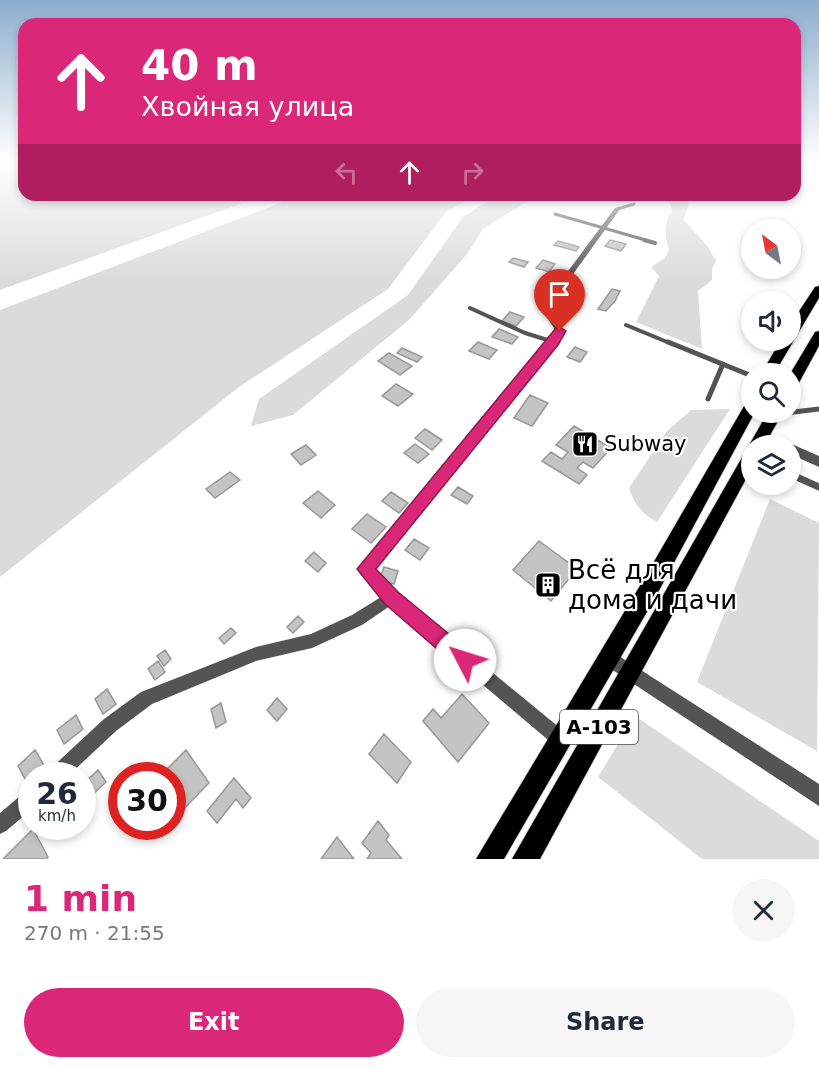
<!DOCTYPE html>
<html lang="en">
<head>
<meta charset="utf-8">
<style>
	:root { --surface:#fff; --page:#f6f6f7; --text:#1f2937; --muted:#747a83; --accent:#db2777 }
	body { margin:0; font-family:"DejaVu Sans",sans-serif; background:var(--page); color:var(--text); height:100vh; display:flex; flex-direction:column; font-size:22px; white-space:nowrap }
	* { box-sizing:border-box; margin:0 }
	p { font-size:20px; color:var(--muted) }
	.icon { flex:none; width:33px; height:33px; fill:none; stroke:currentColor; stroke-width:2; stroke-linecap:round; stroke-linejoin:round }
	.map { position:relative; height:859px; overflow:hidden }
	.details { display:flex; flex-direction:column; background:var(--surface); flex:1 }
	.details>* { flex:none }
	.banner { position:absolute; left:18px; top:18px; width:783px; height:183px; border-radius:18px; box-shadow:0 3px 9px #0003; background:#db2777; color:#fff; overflow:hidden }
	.needle { width:39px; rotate:328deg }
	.tools { position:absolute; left:741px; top:219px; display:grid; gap:12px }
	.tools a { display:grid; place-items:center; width:60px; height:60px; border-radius:50%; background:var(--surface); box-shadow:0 3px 9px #0003; font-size:30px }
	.speed { position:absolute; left:18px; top:762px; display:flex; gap:12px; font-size:30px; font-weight:700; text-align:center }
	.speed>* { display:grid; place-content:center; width:78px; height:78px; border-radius:50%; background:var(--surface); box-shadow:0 3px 9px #0003; line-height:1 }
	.speed small { font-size:15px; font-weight:400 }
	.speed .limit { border:9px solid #d22; background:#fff; color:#111 }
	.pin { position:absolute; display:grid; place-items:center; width:51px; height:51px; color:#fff; margin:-62px -26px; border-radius:50% 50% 50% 0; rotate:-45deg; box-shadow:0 0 6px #0007 }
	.pin .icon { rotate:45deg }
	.me { position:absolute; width:66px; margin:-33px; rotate:310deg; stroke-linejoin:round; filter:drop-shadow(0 0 4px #0008) }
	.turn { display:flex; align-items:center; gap:21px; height:126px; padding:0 24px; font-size:27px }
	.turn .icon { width:78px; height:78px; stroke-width:2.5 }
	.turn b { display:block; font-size:42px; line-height:51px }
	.lanes { display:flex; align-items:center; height:57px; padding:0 24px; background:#0003; justify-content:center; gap:30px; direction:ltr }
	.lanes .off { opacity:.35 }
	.round { display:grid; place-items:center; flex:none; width:63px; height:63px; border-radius:32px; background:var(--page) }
	.summary { display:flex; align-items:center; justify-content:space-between; height:102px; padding:0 24px }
	h1 { font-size:36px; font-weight:600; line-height:45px; color:var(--accent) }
	.action { display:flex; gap:12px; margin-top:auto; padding:12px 24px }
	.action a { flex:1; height:69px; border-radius:36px; background:var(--accent); color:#fff; font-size:24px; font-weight:600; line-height:69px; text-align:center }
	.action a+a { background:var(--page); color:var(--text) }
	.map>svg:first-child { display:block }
</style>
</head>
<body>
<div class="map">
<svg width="819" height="859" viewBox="0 0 819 859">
	<rect width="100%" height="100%" fill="#fff"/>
	<!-- green -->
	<path fill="#dbdbdb" d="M0,161H24V195H265L0,290Z
		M301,195H475L446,212L388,289L239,387L0,577V310Z
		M498,195H544L526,202L483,229L467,254L409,320L293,415L251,426L259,399L408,295L463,217Z
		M672,195H691L684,220L708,247L716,261L712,269V280L698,291L702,349L636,322L659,276L651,267L665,258L669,250C665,236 663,223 672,211L669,201Z
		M730,409L657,522C641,513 635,505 629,488L667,431L691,410Z
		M770,499L819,523L817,751L697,682Z
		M635,716L819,841V859H702L598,777Z"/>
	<!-- building -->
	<path fill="#c4c4c4" stroke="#989898" stroke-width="1.5" d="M610,240L626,244L621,251L605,246Z
		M558,241L579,247L576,251L554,245Z
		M513,258L528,262L524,267L509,262Z
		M543,260L555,264L549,272L536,268Z
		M612,289L620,291L615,301L606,311L598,309Z
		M510,312L524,317L516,326L502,321Z
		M499,329L518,337L512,344L492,337Z
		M478,342L497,350L489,359L469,351Z
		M575,347L587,352L580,362L567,357Z
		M402,348L422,357L417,362L397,353Z
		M389,353L412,366L400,375L378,361Z
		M396,384L413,394L398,406L382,396Z
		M530,395L548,403L532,426L514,418Z
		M574,426L611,448L593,468L583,462L577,468L587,475L579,484L542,461L551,452L562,459L568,452L556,445Z
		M425,429L442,440L432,450L415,438Z
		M415,444L429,454L418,463L404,453Z
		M306,445L316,455L301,465L291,454Z
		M230,472L240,480L215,498L206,489Z
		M458,487L473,496L467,504L451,495Z
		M318,491L335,505L321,518L303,503Z
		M391,492L408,503L399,513L382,501Z
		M367,514L386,527L371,543L352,529Z
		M414,539L429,548L420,560L405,550Z
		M539,541L577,569L551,601L513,570Z
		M314,552L326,563L318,572L305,561Z
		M384,567L398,571L394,584L379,580Z
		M298,616L304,622L293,633L287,627Z
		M231,628L236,633L224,644L219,638Z
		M165,650L171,659L164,666L157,656Z
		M158,661L165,672L155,680L148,669Z
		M107,689L116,704L103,714L95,699Z
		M462,694L489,723L458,762L423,721L433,709L441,718Z
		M277,698L287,709L277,721L267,710Z
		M221,703L226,722L216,728L211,709Z
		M76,715L83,729L64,744L57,730Z
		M384,734L411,762L397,783L369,754Z
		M35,750L44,765L26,781L18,766Z
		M186,750L209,783L172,821V776H160Z
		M98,770L106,782L82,805V785Z
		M234,778L251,798L243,808L236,799L217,823L207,811Z
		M378,821L389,835L386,840L402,859H367L371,853L362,843Z
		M33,829L48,857L46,859H3Z
		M337,837L354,859H321Z"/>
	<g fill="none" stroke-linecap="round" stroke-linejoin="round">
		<defs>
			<path id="primary" d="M819,286V298L774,374H761L781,340H790V325L815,287Z
				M819,331V346L795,390L790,392V374L815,332Z
				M752,400V412H755L655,598L504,859H476L641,584L747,401Z
				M768,412H783L764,446H752V468L540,859H512Z"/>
		</defs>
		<!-- primary casing -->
		<use href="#primary" stroke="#dbdbdb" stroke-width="2"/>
		<!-- service-far3 -->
		<path stroke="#545454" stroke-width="3" d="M617,209L634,204
			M555,214L649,241"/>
		<!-- service-far2 -->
		<path stroke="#545454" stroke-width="4" d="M644,240L655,243
			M470,308L525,333L554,342
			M626,325L672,344"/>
		<!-- service-far1 -->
		<path stroke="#545454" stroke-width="5" d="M668,342L752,376
			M708,399L723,364
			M777,414L819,409"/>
		<!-- service -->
		<path stroke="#545454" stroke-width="7" d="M790,474L819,487"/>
		<!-- minor -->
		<path fill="#545454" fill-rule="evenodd" d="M615,208L620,209L553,302L554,316L564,331L557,344L373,569L396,593L566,733L568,739L566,745L560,747L554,745L390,606L362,625L312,648L256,661L152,704L116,731L68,776H47L49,770L104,719L141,692L256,647L311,634L352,615L381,597L360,573L358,569L360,565L550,341L556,331L546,316L545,302Z
			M32,788V809L6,831L0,834V813L26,791Z"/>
		<!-- tertiary -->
		<path fill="#545454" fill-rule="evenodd" d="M762,431L819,456V467L790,454V446C778,446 765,447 756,436L758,433Z
			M608,649L819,784V806L602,663L600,657L602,651Z"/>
		<!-- primary -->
		<use href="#primary" fill="#000" fill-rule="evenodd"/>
	</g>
	<!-- sky -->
	<linearGradient id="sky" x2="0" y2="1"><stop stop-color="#8cadcc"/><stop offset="0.57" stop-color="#fff"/><stop offset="1" stop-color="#fff" stop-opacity="0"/></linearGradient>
	<rect width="819" height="281" fill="url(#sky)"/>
	<!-- route -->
	<path fill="#db2777" stroke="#8e194d" stroke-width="1.5" d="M560,327L566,331L558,345L376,569L398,592L472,653L475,660L472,667L465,670L458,667L385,604L357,569L556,328Z"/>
	<!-- icons -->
	<defs>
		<symbol id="restaurant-square" viewBox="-11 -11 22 22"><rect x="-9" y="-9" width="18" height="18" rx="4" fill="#000" stroke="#fff"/><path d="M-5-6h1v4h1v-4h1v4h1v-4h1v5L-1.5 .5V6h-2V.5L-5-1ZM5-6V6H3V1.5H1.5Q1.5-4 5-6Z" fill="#fff"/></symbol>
		<symbol id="building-square" viewBox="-11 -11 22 22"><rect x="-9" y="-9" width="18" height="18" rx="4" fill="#000" stroke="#fff"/><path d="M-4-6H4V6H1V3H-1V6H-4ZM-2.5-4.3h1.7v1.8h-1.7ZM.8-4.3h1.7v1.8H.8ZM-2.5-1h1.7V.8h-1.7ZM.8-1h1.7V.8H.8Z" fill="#fff"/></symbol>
	</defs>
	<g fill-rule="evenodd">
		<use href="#restaurant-square" x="570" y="429" width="30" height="30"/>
		<use href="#building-square" x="533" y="570" width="30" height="30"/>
	</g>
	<g text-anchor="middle" stroke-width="4.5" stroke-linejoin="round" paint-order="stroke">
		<!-- shield labels -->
		<rect fill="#fff" stroke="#4c4c4c" stroke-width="1.5" x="560" y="710" width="78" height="34" rx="4.5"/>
		<g font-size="20" font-weight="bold" fill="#000">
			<text x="599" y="734">А-103</text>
		</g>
		<!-- poi labels -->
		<g font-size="21" fill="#000" stroke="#fff" text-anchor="start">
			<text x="604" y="451">Subway</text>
		</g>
		<!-- near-poi labels -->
		<g font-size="26" fill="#000" stroke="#fff" text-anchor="start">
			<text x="568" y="579">Всё для<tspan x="568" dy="30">дома и дачи</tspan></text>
		</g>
	</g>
</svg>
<div class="tools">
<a><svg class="needle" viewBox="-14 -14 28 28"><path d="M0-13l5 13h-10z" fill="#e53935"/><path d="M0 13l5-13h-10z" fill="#747a83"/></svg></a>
<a><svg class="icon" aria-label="sound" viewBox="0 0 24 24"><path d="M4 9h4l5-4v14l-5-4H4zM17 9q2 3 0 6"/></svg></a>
<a><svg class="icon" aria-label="search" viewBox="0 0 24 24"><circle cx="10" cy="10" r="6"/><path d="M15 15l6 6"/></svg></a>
<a><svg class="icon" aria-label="layers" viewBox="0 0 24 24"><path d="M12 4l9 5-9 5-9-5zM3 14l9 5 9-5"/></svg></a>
</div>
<div class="speed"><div>26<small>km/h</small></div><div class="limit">30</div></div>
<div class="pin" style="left:560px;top:331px;background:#d93025"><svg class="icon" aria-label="arrive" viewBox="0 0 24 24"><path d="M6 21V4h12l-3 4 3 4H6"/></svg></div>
<svg class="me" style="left:465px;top:660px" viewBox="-20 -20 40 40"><circle r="19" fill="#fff"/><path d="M0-13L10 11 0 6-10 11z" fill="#db2777"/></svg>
<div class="banner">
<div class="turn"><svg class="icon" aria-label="ahead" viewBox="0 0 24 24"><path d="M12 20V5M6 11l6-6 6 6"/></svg><div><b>40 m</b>Хвойная улица</div></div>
<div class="lanes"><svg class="icon off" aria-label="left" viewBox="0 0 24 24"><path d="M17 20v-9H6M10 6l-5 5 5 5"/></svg><svg class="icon" aria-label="ahead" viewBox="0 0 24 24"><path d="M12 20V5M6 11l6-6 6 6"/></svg><svg class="icon off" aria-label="right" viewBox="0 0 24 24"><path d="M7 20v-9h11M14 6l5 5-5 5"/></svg></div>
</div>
</div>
<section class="details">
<div class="summary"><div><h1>1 min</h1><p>270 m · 21:55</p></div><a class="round"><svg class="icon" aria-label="close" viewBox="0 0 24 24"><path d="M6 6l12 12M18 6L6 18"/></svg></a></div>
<div class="action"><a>Exit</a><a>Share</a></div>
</section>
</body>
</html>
